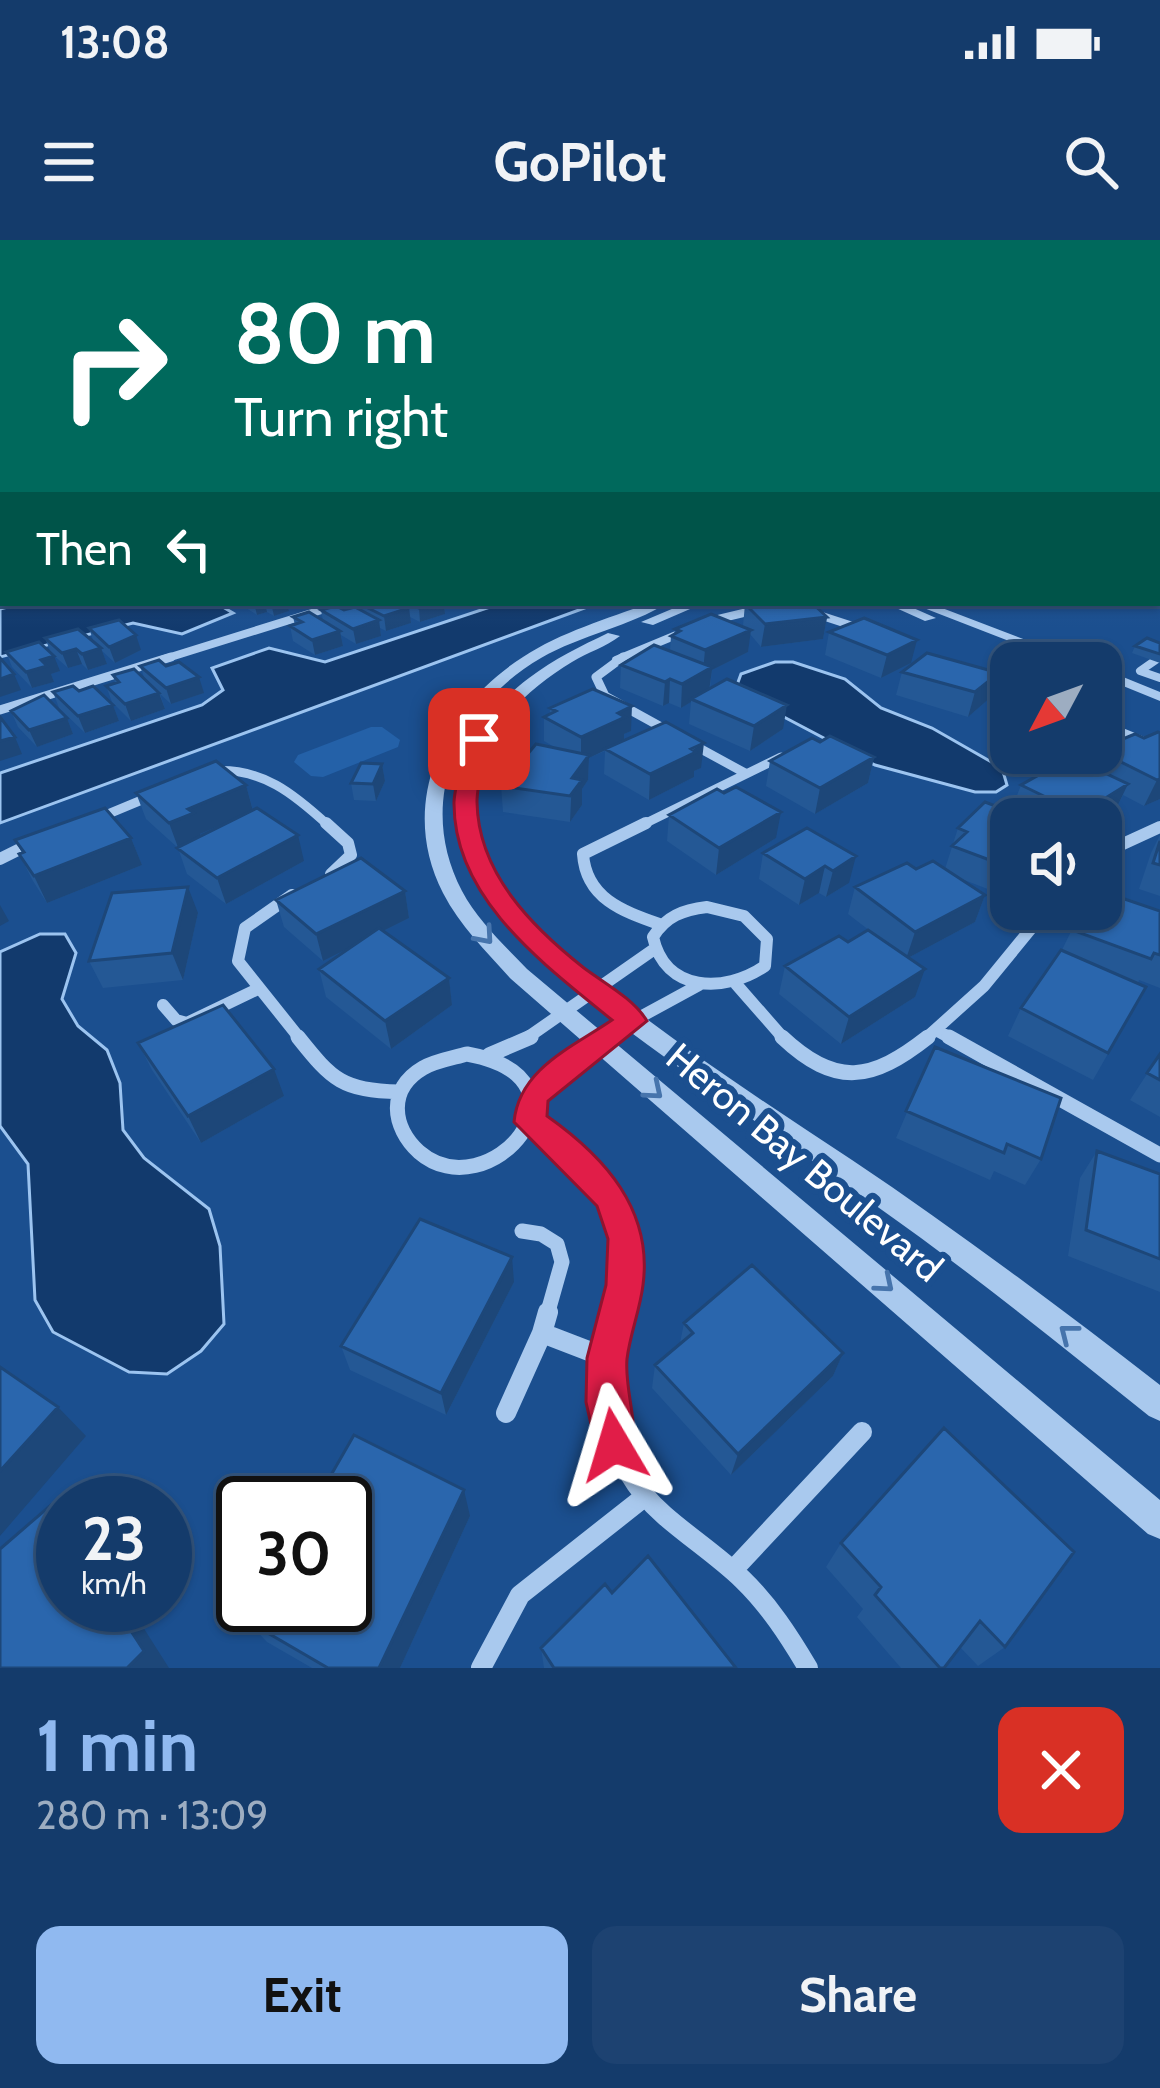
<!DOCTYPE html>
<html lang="en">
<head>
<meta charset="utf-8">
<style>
	:root { --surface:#143b6b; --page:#1d4271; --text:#f1f3f6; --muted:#9dadc1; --line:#33557e; --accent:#90b9f0 }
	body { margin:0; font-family:Cabin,sans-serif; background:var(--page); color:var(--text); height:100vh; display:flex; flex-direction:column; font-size:45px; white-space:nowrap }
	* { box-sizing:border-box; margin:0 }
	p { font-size:39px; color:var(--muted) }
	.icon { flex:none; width:66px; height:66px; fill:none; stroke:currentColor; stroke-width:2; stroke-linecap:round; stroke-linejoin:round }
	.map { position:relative; height:1428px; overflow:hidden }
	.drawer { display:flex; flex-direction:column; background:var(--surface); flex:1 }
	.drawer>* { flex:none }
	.hud { position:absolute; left:0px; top:0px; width:1161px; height:366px; box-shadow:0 3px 9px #0004,0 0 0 3px var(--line); background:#00695c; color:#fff; overflow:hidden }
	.needle { width:78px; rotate:229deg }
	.tools { position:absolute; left:990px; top:402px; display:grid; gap:24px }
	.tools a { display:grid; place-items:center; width:132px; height:132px; border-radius:24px; background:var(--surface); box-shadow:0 3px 9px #0004,0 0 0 3px var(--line); font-size:60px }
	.speed { position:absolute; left:36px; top:1236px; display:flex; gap:24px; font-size:60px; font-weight:700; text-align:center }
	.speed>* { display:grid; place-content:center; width:156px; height:156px; border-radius:50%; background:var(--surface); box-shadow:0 3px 9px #0004,0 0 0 3px var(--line); line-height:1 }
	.speed small { font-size:30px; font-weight:400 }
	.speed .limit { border:6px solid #111; border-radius:18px; background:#fff; color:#111 }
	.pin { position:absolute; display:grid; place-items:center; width:102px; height:102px; color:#fff; margin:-51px; border-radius:24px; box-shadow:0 6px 18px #0006 }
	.me { position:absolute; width:132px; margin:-66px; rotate:353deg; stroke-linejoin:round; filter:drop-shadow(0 0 9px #0008) }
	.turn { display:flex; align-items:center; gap:42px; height:252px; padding:0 36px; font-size:54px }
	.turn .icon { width:156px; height:156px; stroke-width:2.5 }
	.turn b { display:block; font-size:84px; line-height:102px }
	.then { display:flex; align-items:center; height:114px; padding:0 36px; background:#0003; gap:24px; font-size:45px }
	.round { display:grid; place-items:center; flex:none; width:126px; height:126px; border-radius:24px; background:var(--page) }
	.summary { display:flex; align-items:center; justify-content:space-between; height:204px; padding:0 36px }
	h1 { font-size:72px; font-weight:700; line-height:90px; color:var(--accent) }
	.cta { display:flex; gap:24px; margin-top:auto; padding:24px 36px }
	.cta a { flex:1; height:138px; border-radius:24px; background:var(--accent); color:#111; font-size:48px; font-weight:700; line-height:138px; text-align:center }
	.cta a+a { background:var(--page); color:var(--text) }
	.status { display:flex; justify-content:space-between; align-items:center; height:84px; padding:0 60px; background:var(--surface); direction:ltr }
	.status svg { height:33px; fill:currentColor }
	header { display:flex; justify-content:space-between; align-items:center; height:156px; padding:0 36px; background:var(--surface); font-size:54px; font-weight:700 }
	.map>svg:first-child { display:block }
</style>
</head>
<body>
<div class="status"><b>13:08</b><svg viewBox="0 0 49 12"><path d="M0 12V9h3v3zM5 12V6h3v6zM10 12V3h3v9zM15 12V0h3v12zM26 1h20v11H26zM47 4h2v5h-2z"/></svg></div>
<header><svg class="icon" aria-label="menu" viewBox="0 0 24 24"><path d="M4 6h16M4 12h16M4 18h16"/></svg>GoPilot<svg class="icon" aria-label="search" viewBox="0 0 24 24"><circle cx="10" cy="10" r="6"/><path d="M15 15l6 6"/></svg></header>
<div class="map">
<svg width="1160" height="1428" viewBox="0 0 1160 1428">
	<rect width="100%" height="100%" fill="#1b4f8f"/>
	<!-- green -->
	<path fill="#2461a8" d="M371,487H382L400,500L398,507L323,537L311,536L294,522L298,515Z"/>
	<!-- water -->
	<path fill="#123a6d" stroke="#9cc4f0" stroke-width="3" d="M23,363H216L233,373L182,394L133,383L0,417V369Z
		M502,363H598L0,583V533L202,465L223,450L212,428L269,408L325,422Z
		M775,422H793L845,439L881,468L932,488L1002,528L1007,545L996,552H975L875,525L765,467L737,445L741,434Z
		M40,694H65L76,713L62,759L78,786L107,810L120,843L123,890L144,918L209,969L220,1006L224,1084L201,1111L167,1134L129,1132L53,1092L35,1060L28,924L0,886V712Z"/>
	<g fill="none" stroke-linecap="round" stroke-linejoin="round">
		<!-- service-far1 -->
		<path stroke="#a9c9ee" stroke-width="6" d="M1156,420L1160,417"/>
		<!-- service -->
		<path stroke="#a9c9ee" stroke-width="8" d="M1160,417L1140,431L1160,438"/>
		<!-- minor-far4 -->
		<path stroke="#a9c9ee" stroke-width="8" d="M816,374L859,388
			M710,381L760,369
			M161,420L344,363
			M616,420L686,391"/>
		<!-- minor-far3 -->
		<path stroke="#a9c9ee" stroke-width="9" d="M623,417L596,437L605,456L672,493
			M984,438L1011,448
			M0,470L171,417
			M1101,484L1160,508
			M690,503L745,533
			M212,531C262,527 294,554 329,586
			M96,579L149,557
			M640,586L781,517"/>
		<!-- minor-far2 -->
		<path stroke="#a9c9ee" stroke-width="12" d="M326,583L348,603L351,615L331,634
			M646,583L583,614C586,658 622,671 659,684
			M1101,614L1160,587
			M0,619L32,603
			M292,655L245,688L238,721L301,800
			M707,667L744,676L767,699L765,726C724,754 665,752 653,697C666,676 683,670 707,667Z
			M736,744L785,800
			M163,765L176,780L187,783L258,749
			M936,790L954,800
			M524,800L653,710
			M598,800L699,745
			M924,800L984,746L1047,669"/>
		<!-- minor-far1 -->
		<path stroke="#a9c9ee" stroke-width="15" d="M298,797C333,841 342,850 400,852
			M782,797C836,848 872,841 928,797
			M949,797L1160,915
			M467,814C605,839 488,972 419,912C392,887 387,849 423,828C435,821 453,818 467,814Z
			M489,815L531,797
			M532,857L602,797
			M531,882C606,945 638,972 615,1075
			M522,991L541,994L557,1004L562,1022L547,1075"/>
		<!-- minor -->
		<path stroke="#a9c9ee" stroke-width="20" d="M615,1072C599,1148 602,1221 664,1275C689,1297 718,1316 742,1339C769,1365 789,1396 808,1428
			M542,1093L548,1072
			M506,1173L542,1093L607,1118
			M733,1330L862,1192
			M481,1428L520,1355L643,1258"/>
		<!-- tertiary -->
		<path fill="#a9c9ee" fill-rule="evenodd" d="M649,363H667C631,386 581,395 541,418C458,466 415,561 462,651C478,681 504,705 527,729L1160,1260V1299L1148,1294L511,739C487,712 460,686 443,653C397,563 443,468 523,417C561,392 607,379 649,363Z
			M686,363H704L653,385L641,382Z
			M885,363H902L936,378L925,381Z
			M911,363H929L1086,423H1066Z
			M608,393L620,396C606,407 588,412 572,422C528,449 480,491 476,546C471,595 493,642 525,678C556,714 597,743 636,771C706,824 779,872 852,920C958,991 1059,1067 1160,1145V1181L1149,1176C1059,1104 969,1031 875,965C803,914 730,865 659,813C609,776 554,738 513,690C441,607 437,507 529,438C554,419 581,406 608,393Z
			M1101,428L1160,452V461L1101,437Z"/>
	</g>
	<!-- wall -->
	<path fill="#245895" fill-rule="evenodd" d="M1158,201H1160V320H1158Z
		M238,363H287L289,371L274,376L267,372L257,375Z
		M464,363L445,368V374L420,382L410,377L411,383L386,391L380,388L381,396L356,404L341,395L343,406L315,415L293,401L290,386L295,385L293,377L323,381L321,370L362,371L360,364L363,363Z
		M745,364L827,377L823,399L761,407L750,394L748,412L712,430L710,449L783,489L750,511L689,484L691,462L681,468L669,463L663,466L620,448L621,425L670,411L671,396L674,394L675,389L743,386Z
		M89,388L141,410L115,423L102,411L107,424L88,430L82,424L68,428L51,413L45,398L94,403Z
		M829,392L911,423L881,438L825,415Z
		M1160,403V423L1132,413L1135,406Z
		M6,412L60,431L51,434L54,442L32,448L12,427Z
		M140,426L204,453L171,464L160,454L165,469L131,481L112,462L106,446L115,443L113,435L145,440Z
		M902,432L999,433L991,457L968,477L896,455Z
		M79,451L113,465L119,481L85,493L59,468L53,452Z
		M1011,454V508L987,504L995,479Z
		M550,468L631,491L624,494V501L701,528L694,531V537L649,560L604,534L605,511L589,518L588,540L582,549V565L570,582L503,572L501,546L556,508L544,501V477L550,474Z
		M11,471L67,478L73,494L37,507L18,487Z
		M1160,493V559L1144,566L1123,555L1116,569L1101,579H1011V658L959,638L985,655L975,682L908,718L915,757L841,804L779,754L785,726L848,702L874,694L848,674L855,647L916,629H945L958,588L1011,571L1021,545L1068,519L1035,513H1072L1071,518L1090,526L1096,513H1101V508Z
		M820,502L874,517L868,543L815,574L766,546L770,521Z
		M382,524L385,541L376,561L354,560L351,543Z
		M246,545L253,570L304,621L226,664L187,634L178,608L146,579L136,553ZM247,573L201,596L200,594Z
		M669,575L776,598L716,635L667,601Z
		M807,588L849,643L826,657L819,653L799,665L759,639L763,613Z
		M1160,595V656L1139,649L1151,613Z
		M131,598L142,625L47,663L33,641L19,614L22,613L15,600Z
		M405,651L409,678L383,691L449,738L452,765L391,809L326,757L319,729L351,707L323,721L284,687L276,660Z
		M1082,669L1160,671V748L1139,740L1138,743L1146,747L1093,840L1008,796L1021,768L1062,710Z
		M198,673L183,740L103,748L89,721Z
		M138,803L284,856L201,903L152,830Z
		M935,807L1041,919L1025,945L994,931L990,940L896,898Z
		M1160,814V877L1130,860Z
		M1097,911L1160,934V1052L1068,1016L1080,938Z
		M514,1042L446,1175L350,1130L341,1106Z
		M684,1083L843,1113L833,1136L731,1235L652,1148L655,1125L680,1103Z
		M944,1188L1005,1407L978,1426L960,1407L944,1428H901L857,1377L863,1369L826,1327L841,1303Z
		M470,1276L400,1428H312L267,1402L247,1381Z
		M541,1408L736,1428H544Z"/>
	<!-- shaded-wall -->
	<path fill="#1d4779" d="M254,363H265L267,372L257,375Z
		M271,363H287L289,371L274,376Z
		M433,363H444L445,374L420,382L419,368Z
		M446,363H464L446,369Z
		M409,368L411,383L386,391L384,376Z
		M827,377L823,399L761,407L765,384Z
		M379,380L381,396L356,404L353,389Z
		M751,390L748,412L712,430L709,451L691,459V462L681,468L682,444L703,432L705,410Z
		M340,391L343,406L315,415L312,400Z
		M136,395L141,410L115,423L109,407Z
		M917,400L911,423L881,438L887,415Z
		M101,408L107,424L88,430L82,414Z
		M76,409L82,424L68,428L62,413Z
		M54,416L60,431L51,434L54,442L32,448L26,432L41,420Z
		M999,433L991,457L968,477L975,452Z
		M14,434L21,450L0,457V439Z
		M199,437L204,453L171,464L166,448Z
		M670,439L669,463L663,466L665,442Z
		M159,453L165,469L131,481L125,464Z
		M113,465L119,481L85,493L78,476Z
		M787,465L783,489L750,511L754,486Z
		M632,466L631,491L624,494V501L589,518L588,540L582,549V565L570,582L572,538L581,522V497L618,473Z
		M67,478L73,494L37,507L29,490Z
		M15,497L22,514L0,521V501Z
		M704,503L701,528L694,531V537L649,560L650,534Z
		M874,517L868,543L815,574L820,548Z
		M382,524L385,541L376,561L373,544Z
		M1160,539V559L1144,566L1157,540Z
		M1128,544L1116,569L1101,579H1084L1099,562Z
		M246,545L253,571L200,594L202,599L179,610L169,583L188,569Z
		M781,572L776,598L716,635L719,608Z
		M298,595L304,621L226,664L217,638Z
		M131,598L142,625L47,663L34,636Z
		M856,616L849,643L826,657L833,631Z
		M825,626L819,653L799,665L805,639Z
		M188,647L198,673L183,740L172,713Z
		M405,651L409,678L323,721L316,694Z
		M985,655L975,682L906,719L915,692Z
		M0,665L9,681L0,686Z
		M925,729L915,757L841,804L849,777Z
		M449,738L452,765L391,809L385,781Z
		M274,829L284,856L201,903L188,876Z
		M512,1017L514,1042L446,1175L441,1153Z
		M843,1113L833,1136L731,1235L738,1214Z
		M58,1167L86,1196L0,1296V1231Z
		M464,1250L470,1276L400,1428H379Z
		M114,1365H129L169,1428H127Z"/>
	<!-- building -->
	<path fill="#2a66ad" stroke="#1d4779" stroke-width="3" d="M1158,201H1160V290H1158Z
		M400,363L409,368L384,376L360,364Z
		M410,363H433L419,368Z
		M754,363H812L827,377L765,384L745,364Z
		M336,366L344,370L355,367L379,380L353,389L321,370Z
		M309,372L340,391L312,400L290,386L302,382L293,377Z
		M711,374L751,390L705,410L671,396L680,391L675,389Z
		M864,378L917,400L887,415L829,392Z
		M119,380L136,395L109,407L89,388Z
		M78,389L101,408L82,414L76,409L62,413L45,398Z
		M1147,398L1160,403V414L1135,406Z
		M39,402L54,416L41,420L47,426L26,432L6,412Z
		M654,405L712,427L682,444L670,439L665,442L621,425Z
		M927,413L999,433L975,452L902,432Z
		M0,418L14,434L0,439Z
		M159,420L166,426L179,422L199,437L166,448L140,426Z
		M134,429L159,453L125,464L106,446L119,442L113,435Z
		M727,439L787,465L754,486L691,459Z
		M73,446L79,451L93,446L113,465L78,476L53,452Z
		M593,449L632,466L618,473L625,477L581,497L544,477L556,471L550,468Z
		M1007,453L1011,454V482L995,479Z
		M44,455L67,478L29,490L11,471Z
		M0,477L15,497L0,501Z
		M666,482L704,503L691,509L696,512L650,534L605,509Z
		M1158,492L1160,493V539L1157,540L1101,512V508L1135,494L1144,498Z
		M830,496L874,517L820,548L770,521L812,498L820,502Z
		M536,504L589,515L572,538L582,540L570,556L501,546Z
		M1071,517L1128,544L1099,562L1105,564L1085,576L1021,545Z
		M216,521L246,545L188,569L194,573L169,583L136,553Z
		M361,523L382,524L373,544L351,543Z
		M736,547L781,572L719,608L669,575L717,549L724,553Z
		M985,562L1029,579H1011V628L952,606L967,592L958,588Z
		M105,568L131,598L34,636L19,614L24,612L15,600Z
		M257,568L298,595L217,638L177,608Z
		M807,588L856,616L833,631L825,626L805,639L763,613Z
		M1160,601V625L1153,623Z
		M361,618L405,651L316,694L276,660Z
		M933,621L985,655L915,692L855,647L907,623L916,629Z
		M188,647L172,713L89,721L112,653Z
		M1101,651L1160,671V715L1154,713L1151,719L1072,690L1082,669H1101Z
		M379,688L449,738L385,781L319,729Z
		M868,690L925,729L849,777L785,726L839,696L848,702Z
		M1061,710L1146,747L1108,813L1021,768Z
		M223,765L274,829L188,876L138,803Z
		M935,807L1061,858L1041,919L1007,904L1004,913L906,871Z
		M1160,814V840L1147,833Z
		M1097,911L1160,934V1019L1086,990Z
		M420,979L512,1017L441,1153L341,1106Z
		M752,1025L843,1113L738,1214L655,1125L693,1093L684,1083Z
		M0,1127L58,1167L0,1231Z
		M944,1188L1074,1312L1005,1407L980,1381L944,1428H940L875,1355L881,1347L841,1303Z
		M354,1195L464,1250L379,1428H328L247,1381L256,1365H345V1263H315Z
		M51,1265L63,1284V1365H114L144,1411L127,1428H0V1309Z
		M648,1316L736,1428H554L541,1408L605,1344L612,1353Z"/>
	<!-- one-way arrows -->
	<defs><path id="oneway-chevron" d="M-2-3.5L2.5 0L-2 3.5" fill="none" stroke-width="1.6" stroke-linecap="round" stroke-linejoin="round" transform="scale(3)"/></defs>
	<g stroke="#4674ac">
		<use href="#oneway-chevron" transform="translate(485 696) rotate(49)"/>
		<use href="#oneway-chevron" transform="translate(654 851) rotate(40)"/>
		<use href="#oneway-chevron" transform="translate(885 1044) rotate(40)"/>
		<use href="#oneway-chevron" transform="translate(1068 1093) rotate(-142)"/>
	</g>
	<!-- sky -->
	<linearGradient id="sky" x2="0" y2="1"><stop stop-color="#0f2b4f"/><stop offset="0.48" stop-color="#39639b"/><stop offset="1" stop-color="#39639b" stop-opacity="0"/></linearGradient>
	<rect width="1160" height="388" fill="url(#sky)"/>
	<!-- route -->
	<path fill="#e11d48" stroke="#92132f" stroke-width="3" d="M479,493L489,499C485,519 477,542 477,562C478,633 532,687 584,728C604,743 634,759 647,781L548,861L547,876C605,917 653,970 643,1045C640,1070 630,1094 627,1119C624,1152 642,1191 629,1220L614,1227L599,1220L586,1162L587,1118L606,1045L608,999L597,966L514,882C519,829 571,808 612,780C545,725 453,659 454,562C455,542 464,519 468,499Z"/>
	<g text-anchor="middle" stroke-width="12" stroke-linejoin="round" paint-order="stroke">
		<!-- street labels -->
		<g font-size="39" fill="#fff" stroke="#1b4f8f">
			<text transform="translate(805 922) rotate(40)" y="14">Heron Bay Boulevard</text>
		</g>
	</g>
</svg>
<div class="tools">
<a><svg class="needle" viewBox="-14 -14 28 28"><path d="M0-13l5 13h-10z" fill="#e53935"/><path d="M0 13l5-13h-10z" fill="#9dadc1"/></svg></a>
<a><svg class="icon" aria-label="sound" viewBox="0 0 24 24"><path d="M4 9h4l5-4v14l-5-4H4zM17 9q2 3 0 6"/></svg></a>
</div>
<div class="speed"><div>23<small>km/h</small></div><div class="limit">30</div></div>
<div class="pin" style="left:479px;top:499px;background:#d93025"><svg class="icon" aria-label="arrive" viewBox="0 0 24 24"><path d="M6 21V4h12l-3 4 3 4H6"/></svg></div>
<svg class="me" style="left:614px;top:1205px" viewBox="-20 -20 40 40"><path d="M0-17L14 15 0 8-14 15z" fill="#e11d48" stroke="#fff" stroke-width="4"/></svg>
<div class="hud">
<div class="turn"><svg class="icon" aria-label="right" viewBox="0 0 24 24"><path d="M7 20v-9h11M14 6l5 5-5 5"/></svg><div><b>80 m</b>Turn right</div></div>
<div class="then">Then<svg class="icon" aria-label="left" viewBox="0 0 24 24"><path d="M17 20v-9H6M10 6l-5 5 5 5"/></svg></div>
</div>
</div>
<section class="drawer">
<div class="summary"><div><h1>1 min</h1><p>280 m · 13:09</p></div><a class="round" style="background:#d93025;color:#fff"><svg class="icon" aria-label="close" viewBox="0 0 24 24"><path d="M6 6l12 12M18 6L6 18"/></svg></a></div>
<div class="cta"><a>Exit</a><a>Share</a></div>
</section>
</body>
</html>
